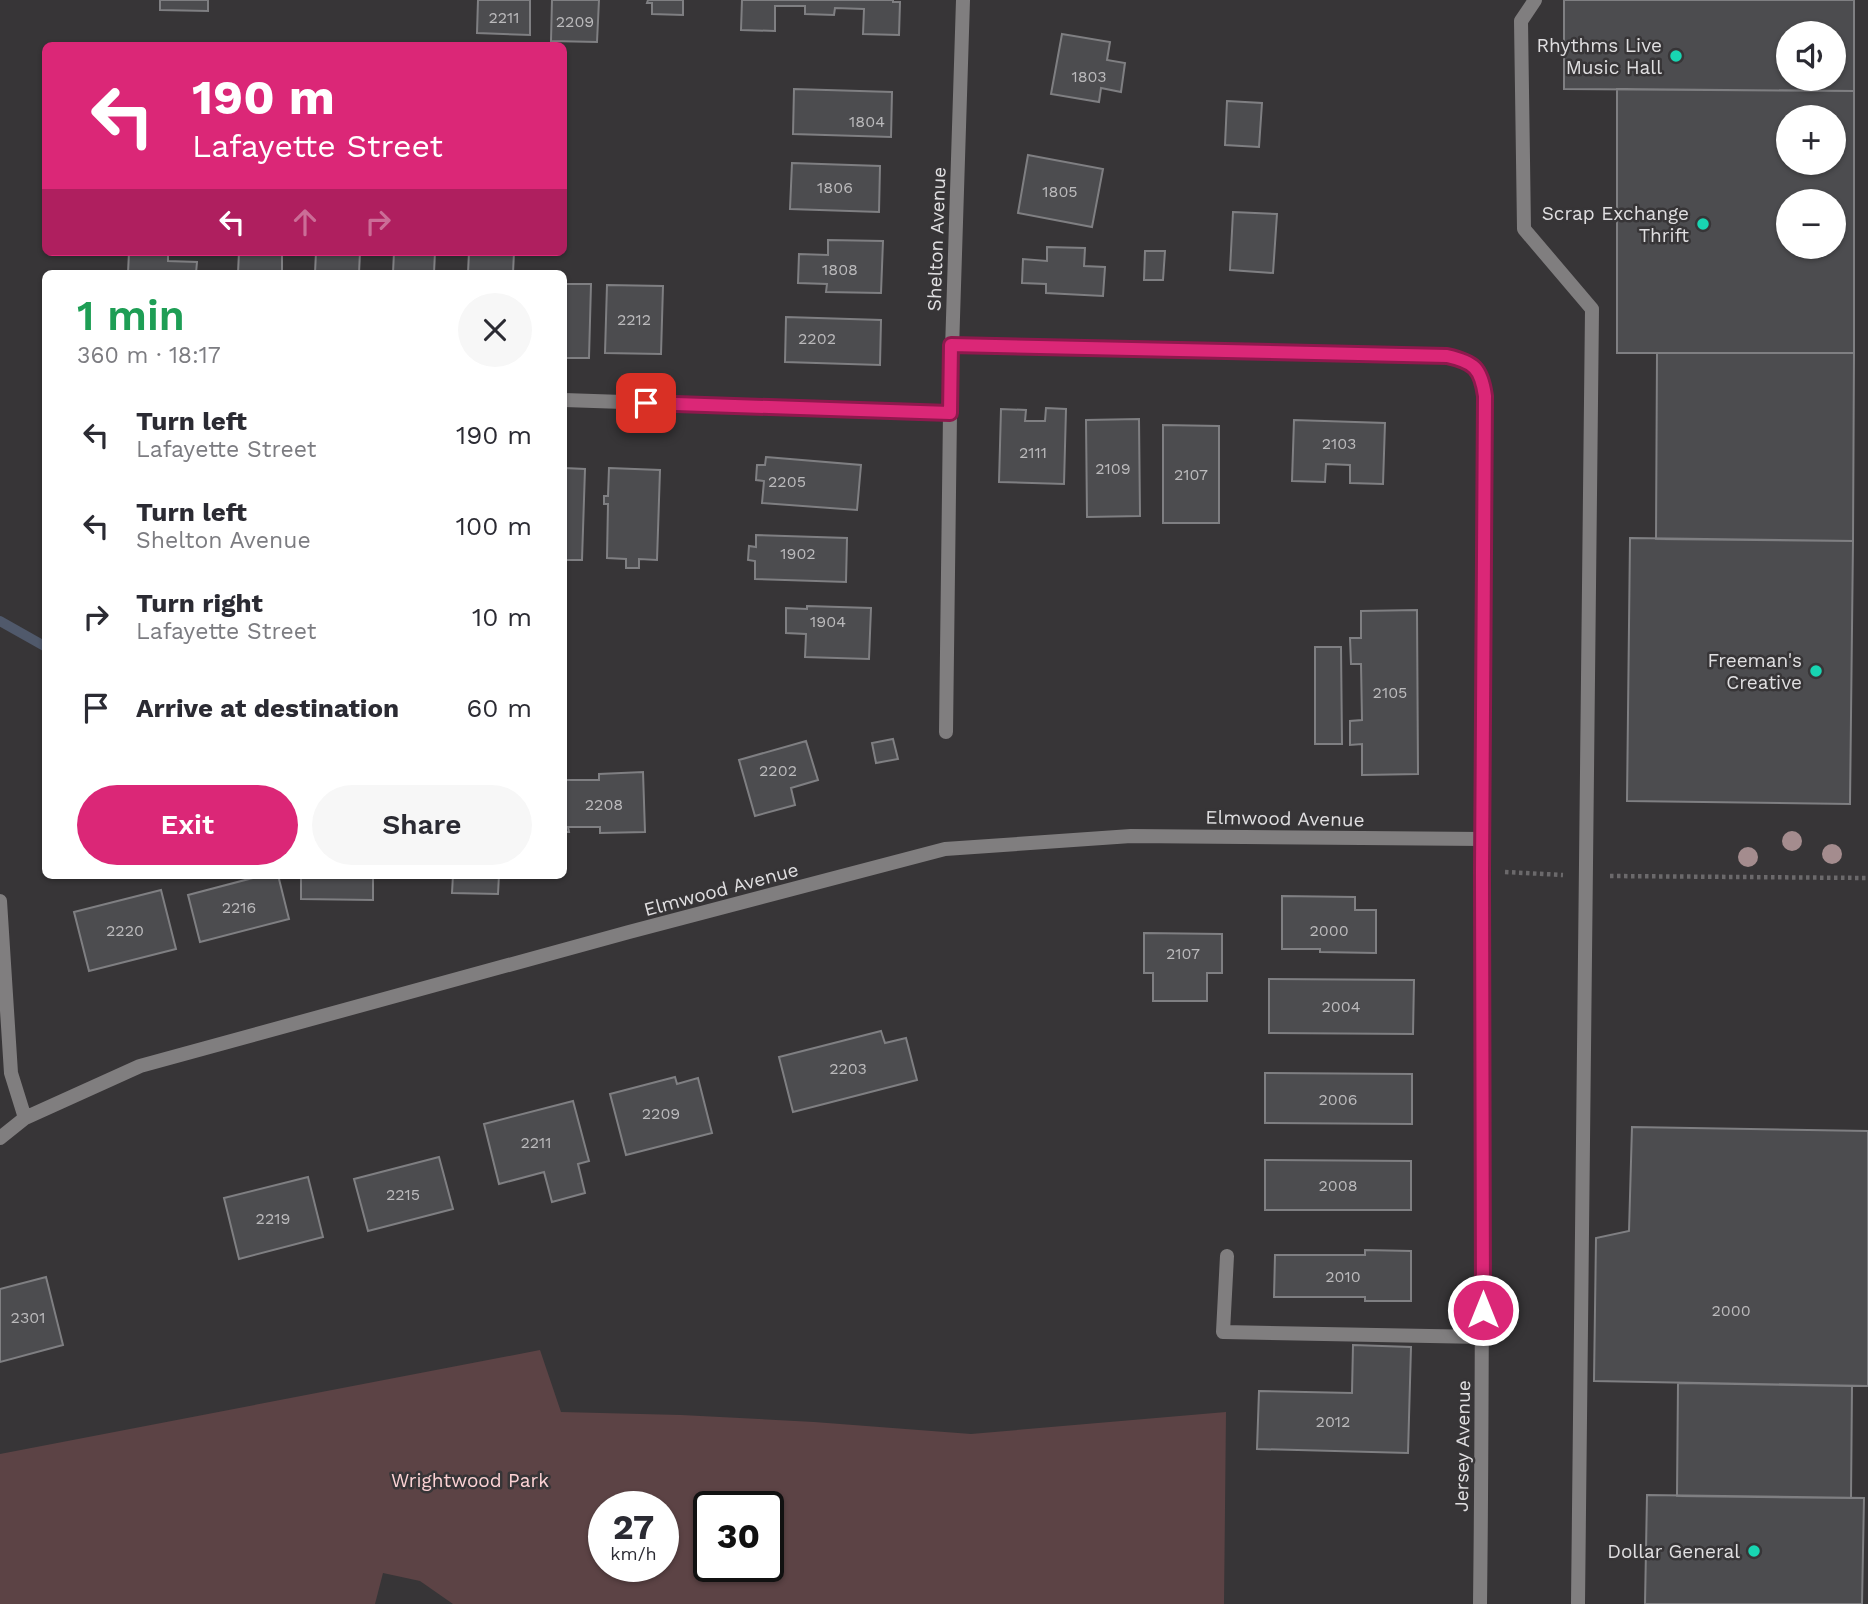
<!DOCTYPE html>
<html lang="en">
<head>
<meta charset="utf-8">
<style>
	:root { --surface:#fff; --page:#f7f7f7; --text:#2b2b33; --muted:#7c7c81; --accent:#db2777 }
	body { margin:0; font-family:"Work Sans",sans-serif; background:var(--page); color:var(--text); height:100vh; display:flex; flex-direction:column; font-size:26px; white-space:nowrap }
	* { box-sizing:border-box; margin:0 }
	p { font-size:23px; color:var(--muted) }
	.icon { flex:none; width:38px; height:38px; fill:none; stroke:currentColor; stroke-width:2; stroke-linecap:round; stroke-linejoin:round }
	.map { position:relative; flex:1; overflow:hidden }
	.side { position:absolute; left:42px; top:270px; width:525px; height:609px; display:flex; flex-direction:column; background:var(--surface); border-radius:10px; box-shadow:0 2px 5px #0004 }
	.side>* { flex:none }
	.guide { position:absolute; left:42px; top:42px; width:525px; height:214px; border-radius:10px; box-shadow:0 2px 5px #0004; background:#db2777; color:#fff; overflow:hidden }
	.fabs { position:absolute; left:1776px; top:21px; display:grid; gap:14px }
	.fabs a { display:grid; place-items:center; width:70px; height:70px; border-radius:50%; background:var(--surface); box-shadow:0 2px 5px #0004; font-size:35px }
	.speed { position:absolute; left:588px; top:1491px; display:flex; gap:14px; font-size:35px; font-weight:700; text-align:center }
	.speed>* { display:grid; place-content:center; width:91px; height:91px; border-radius:50%; background:var(--surface); box-shadow:0 2px 5px #0004; line-height:1 }
	.speed small { font-size:18px; font-weight:400 }
	.speed .limit { border:4px solid #111; border-radius:10px; background:#fff; color:#111 }
	.pin { position:absolute; display:grid; place-items:center; width:60px; height:60px; color:#fff; margin:-30px; border-radius:14px; box-shadow:0 4px 10px #0006 }
	.me { position:absolute; width:77px; margin:-38px; rotate:0deg; stroke-linejoin:round; filter:drop-shadow(0 0 5px #0008) }
	.turn { display:flex; align-items:center; gap:24px; height:147px; padding:0 35px; font-size:32px }
	.turn .icon { width:91px; height:91px; stroke-width:2.5 }
	.turn b { display:block; font-size:49px; line-height:60px }
	.lanes { display:flex; align-items:center; height:66px; padding:0 35px; background:#0003; justify-content:center; gap:35px; direction:ltr }
	.lanes .off { opacity:.35 }
	.round { display:grid; place-items:center; flex:none; width:74px; height:74px; border-radius:37px; background:var(--page) }
	.overview { display:flex; align-items:center; justify-content:space-between; height:119px; padding:0 35px }
	h1 { font-size:42px; font-weight:600; line-height:52px; color:#1e9e55 }
	.action { display:flex; gap:14px; margin-top:auto; padding:14px 35px }
	.action a { flex:1; height:80px; border-radius:42px; background:var(--accent); color:#fff; font-size:28px; font-weight:600; line-height:80px; text-align:center }
	.action a+a { background:var(--page); color:var(--text) }
	ul { padding:0; list-style:none }
	li { display:flex; align-items:center; gap:21px; height:91px; padding:0 35px }
	li div { flex:1 }
	li b { display:block; font-size:26px }
	li em { font-style:normal }
	.map>svg:first-child { display:block }
</style>
</head>
<body>
<div class="map">
<svg width="1868" height="1604" viewBox="0 0 1868 1604">
	<rect width="100%" height="100%" fill="#373537"/>
	<!-- green -->
	<path fill="#5c4345" fill-rule="evenodd" d="M540,1350L561,1412L681,1415L814,1422L971,1434L1226,1412L1224,1604H453L420,1581L383,1573L375,1604H0V1454ZM604,1507H663V1566H604ZM709,1507H768V1566H709Z"/>
	<g fill="none" stroke-linecap="round" stroke-linejoin="round">
		<!-- stream -->
		<path stroke="#50596b" stroke-width="10" d="M0,621L46,647"/>
	</g>
	<!-- building -->
	<path fill="#4c4c4f" stroke="#7f7f82" stroke-width="2" fill-rule="evenodd" d="M160,0H208V11L160,10Z
		M478,0H530V35L477,33Z
		M552,0H599L597,42L551,41Z
		M648,0H683V15L652,14V3H647Z
		M742,0H893V2H900L899,35L863,34L864,9L835,8L834,15L805,14V6H775V31L741,30Z
		M1564,0H1854V91L1564,89ZM1788,33H1834V79H1788Z
		M1062,34L1110,42L1107,60L1125,63L1121,92L1101,88L1099,102L1051,94Z
		M794,89L892,92L891,137L793,134Z
		M1617,89L1854,91V353H1617ZM1788,117H1834V163H1788ZM1788,201H1834V247H1788Z
		M1227,101L1262,103L1259,147L1225,145Z
		M1028,155L1103,169L1092,227L1018,213Z
		M792,163L880,166L879,212L790,209Z
		M1233,212L1277,214L1273,273L1230,270Z
		M828,240L883,241L881,293L826,292L827,284L798,283L799,254L828,255Z
		M1047,247L1085,248L1084,266L1105,267L1103,296L1046,293V284L1022,283L1023,259L1047,261Z
		M1145,251H1165L1163,280H1144Z
		M129,252H168V261L197,262L196,273H128Z
		M239,252H282V273H238Z
		M316,252H360L359,273H315Z
		M394,252H435L434,273H393Z
		M469,252H514L513,273H468Z
		M564,284H591L589,358H564Z
		M607,285L663,286L661,354L605,353Z
		M786,317L881,320L880,365L785,362Z
		M1657,353H1854L1853,541L1656,539Z
		M1046,408L1066,409L1064,484L999,482L1001,409L1026,410L1025,421H1045Z
		M1139,419L1140,516L1087,517L1086,420Z
		M1294,420L1385,423L1383,484L1350,483V465L1326,464L1325,482L1292,481Z
		M1163,425L1219,426V523H1163Z
		M766,457L861,465L857,510L762,503L764,481L756,480L757,465H765Z
		M564,468L585,469L582,560H564Z
		M609,468L660,470L657,560L639,559V568H626V559L607,558L608,504H604V496H608Z
		M756,535L847,538L846,582L755,579V561L748,560L749,546L756,547Z
		M1630,538L1853,541L1850,804L1627,801Z
		M807,606L871,608L869,659L805,657L806,634L786,633V608L807,609Z
		M1417,610L1418,774L1362,775V744L1350,745V721L1362,720L1361,664H1351L1350,638H1361V611Z
		M1315,647H1341L1342,744H1315Z
		M893,739L898,759L876,763L872,743Z
		M806,741L818,780L791,788L795,805L755,816L739,760Z
		M643,772L645,832L600,833V827H568L569,832H564V780H599V774Z
		M264,875H278L289,919L200,942L188,895Z
		M301,875H373V900L301,899Z
		M453,875H499L498,894L452,893Z
		M161,890L176,949L89,971L74,912Z
		M1282,896L1355,897V910H1376V953L1320,952V949H1282Z
		M1144,933L1222,934V973H1207V1001H1153V973H1144Z
		M1269,979L1414,980L1413,1034L1269,1033Z
		M881,1031L885,1043L906,1038L917,1080L793,1112L779,1057Z
		M1265,1073L1412,1074V1124L1265,1123Z
		M675,1077L677,1084L698,1078L712,1133L626,1155L610,1094Z
		M573,1101L589,1161L578,1164L585,1193L552,1202L544,1172L499,1184L484,1124Z
		M1632,1127L1868,1131V1386L1594,1381L1596,1238L1629,1231Z
		M439,1157L453,1209L368,1231L354,1179Z
		M1265,1160L1411,1161V1210H1265Z
		M308,1177L323,1237L239,1259L224,1198Z
		M1365,1250L1411,1251V1301H1365V1297H1274L1275,1255H1365Z
		M46,1277L63,1345L0,1362V1289Z
		M1353,1345L1411,1347L1408,1453L1257,1449L1259,1391L1352,1393Z
		M1678,1383L1852,1386L1851,1498L1677,1496Z
		M1647,1495L1864,1498L1862,1604H1645Z"/>
	<g fill="none" stroke-linecap="round" stroke-linejoin="round">
		<!-- path -->
		<path stroke="#6b696b" stroke-width="4.5" stroke-dasharray="3.5 3.5" stroke-linecap="butt" d="M1505,872L1563,875
			M1610,876L1868,878"/>
		<!-- service -->
		<path stroke="#807e7f" stroke-width="14" d="M1535,0L1521,21L1524,229L1592,309L1578,1604
			M1227,1256L1223,1332L1483,1337"/>
		<!-- minor -->
		<path stroke="#807e7f" stroke-width="14" d="M951,345L1447,356C1474,362 1481,368 1485,396C1485,554 1483,712 1482,870C1482,1115 1483,1359 1480,1604
			M564,400L950,413
			M946,732L950,413L963,0
			M0,901L11,1073L25,1118
			M0,1138L25,1118L140,1066L629,932L945,849L1131,836L1483,839"/>
	</g>
	<!-- trees -->
	<g fill="#a48c8e">
		<circle cx="1792" cy="841" r="10"/>
		<circle cx="1832" cy="854" r="10"/>
		<circle cx="1748" cy="857" r="10"/>
	</g>
	<g fill="none" stroke-linecap="round" stroke-linejoin="round">
		<defs>
			<path id="route" d="M646,403L950,413L951,345L1447,356C1474,362 1481,368 1485,396L1482,872L1483,1310"/>
		</defs>
		<!-- route casing -->
		<use href="#route" stroke="#8e194d" stroke-width="18"/>
		<!-- route -->
		<use href="#route" stroke="#db2777" stroke-width="12"/>
	</g>
	<!-- markers -->
	<g fill="#18d5b2" stroke="#373537" stroke-width="2.5">
		<circle cx="1676" cy="56" r="7"/>
		<circle cx="1703" cy="224" r="7"/>
		<circle cx="1816" cy="671" r="7"/>
		<circle cx="1754" cy="1551" r="7"/>
	</g>
	<g text-anchor="middle" stroke-width="5" stroke-linejoin="round" paint-order="stroke">
		<!-- number labels -->
		<g font-size="16" fill="#bbbabc">
			<text x="504" y="23">2211</text>
			<text x="575" y="27">2209</text>
			<text x="1089" y="82">1803</text>
			<text x="867" y="127">1804</text>
			<text x="835" y="193">1806</text>
			<text x="1060" y="197">1805</text>
			<text x="840" y="275">1808</text>
			<text x="634" y="325">2212</text>
			<text x="817" y="344">2202</text>
			<text x="1339" y="449">2103</text>
			<text x="1033" y="458">2111</text>
			<text x="1113" y="474">2109</text>
			<text x="1191" y="480">2107</text>
			<text x="787" y="487">2205</text>
			<text x="798" y="559">1902</text>
			<text x="828" y="627">1904</text>
			<text x="1390" y="698">2105</text>
			<text x="778" y="776">2202</text>
			<text x="604" y="810">2208</text>
			<text x="239" y="913">2216</text>
			<text x="125" y="936">2220</text>
			<text x="1329" y="936">2000</text>
			<text x="1183" y="959">2107</text>
			<text x="1341" y="1012">2004</text>
			<text x="848" y="1074">2203</text>
			<text x="1338" y="1105">2006</text>
			<text x="661" y="1119">2209</text>
			<text x="536" y="1148">2211</text>
			<text x="1338" y="1191">2008</text>
			<text x="403" y="1200">2215</text>
			<text x="273" y="1224">2219</text>
			<text x="1343" y="1282">2010</text>
			<text x="1731" y="1316">2000</text>
			<text x="28" y="1323">2301</text>
			<text x="1333" y="1427">2012</text>
		</g>
		<!-- poi labels -->
		<g font-size="19" fill="#e0dfe1" stroke="#373537" text-anchor="end">
			<text x="1662" y="52">Rhythms Live<tspan x="1662" dy="22">Music Hall</tspan></text>
			<text x="1689" y="220">Scrap Exchange<tspan x="1689" dy="22">Thrift</tspan></text>
			<text x="1802" y="667">Freeman's<tspan x="1802" dy="22">Creative</tspan></text>
			<text x="1740" y="1558">Dollar General</text>
		</g>
		<!-- street labels -->
		<g font-size="19" fill="#e0dfe1" stroke="#373537">
			<text transform="translate(936 239) rotate(-88)" y="7">Shelton Avenue</text>
			<text transform="translate(1285 818) rotate(1)" y="7">Elmwood Avenue</text>
			<text transform="translate(721 889) rotate(-15)" y="7">Elmwood Avenue</text>
			<text transform="translate(1462 1446) rotate(-89)" y="7">Jersey Avenue</text>
		</g>
		<!-- park labels -->
		<g font-size="19" fill="#fdd3d5" stroke="#373537">
			<text x="470" y="1487">Wrightwood Park</text>
		</g>
	</g>
</svg>
<div class="fabs">
<a><svg class="icon" aria-label="sound" viewBox="0 0 24 24"><path d="M4 9h4l5-4v14l-5-4H4zM17 9q2 3 0 6"/></svg></a>
<a>+</a>
<a>−</a>
</div>
<div class="speed"><div>27<small>km/h</small></div><div class="limit">30</div></div>
<div class="pin" style="left:646px;top:403px;background:#d93025"><svg class="icon" aria-label="arrive" viewBox="0 0 24 24"><path d="M6 21V4h12l-3 4 3 4H6"/></svg></div>
<svg class="me" style="left:1483px;top:1310px" viewBox="-20 -20 40 40"><circle r="17" fill="#db2777" stroke="#fff" stroke-width="3"/><path d="M0-11L8 9 0 5-8 9z" fill="#fff"/></svg>
<div class="guide">
<div class="turn"><svg class="icon" aria-label="left" viewBox="0 0 24 24"><path d="M17 20v-9H6M10 6l-5 5 5 5"/></svg><div><b>190 m</b>Lafayette Street</div></div>
<div class="lanes"><svg class="icon" aria-label="left" viewBox="0 0 24 24"><path d="M17 20v-9H6M10 6l-5 5 5 5"/></svg><svg class="icon off" aria-label="ahead" viewBox="0 0 24 24"><path d="M12 20V5M6 11l6-6 6 6"/></svg><svg class="icon off" aria-label="right" viewBox="0 0 24 24"><path d="M7 20v-9h11M14 6l5 5-5 5"/></svg></div>
</div>
<section class="side">
<div class="overview"><div><h1>1 min</h1><p>360 m · 18:17</p></div><a class="round"><svg class="icon" aria-label="close" viewBox="0 0 24 24"><path d="M6 6l12 12M18 6L6 18"/></svg></a></div>
<ul>
<li><svg class="icon" aria-label="left" viewBox="0 0 24 24"><path d="M17 20v-9H6M10 6l-5 5 5 5"/></svg><div><b>Turn left</b><p>Lafayette Street</p></div><em>190 m</em></li>
<li><svg class="icon" aria-label="left" viewBox="0 0 24 24"><path d="M17 20v-9H6M10 6l-5 5 5 5"/></svg><div><b>Turn left</b><p>Shelton Avenue</p></div><em>100 m</em></li>
<li><svg class="icon" aria-label="right" viewBox="0 0 24 24"><path d="M7 20v-9h11M14 6l5 5-5 5"/></svg><div><b>Turn right</b><p>Lafayette Street</p></div><em>10 m</em></li>
<li><svg class="icon" aria-label="arrive" viewBox="0 0 24 24"><path d="M6 21V4h12l-3 4 3 4H6"/></svg><div><b>Arrive at destination</b></div><em>60 m</em></li>
</ul>
<div class="action"><a>Exit</a><a>Share</a></div>
</section>
</div>
</body>
</html>
